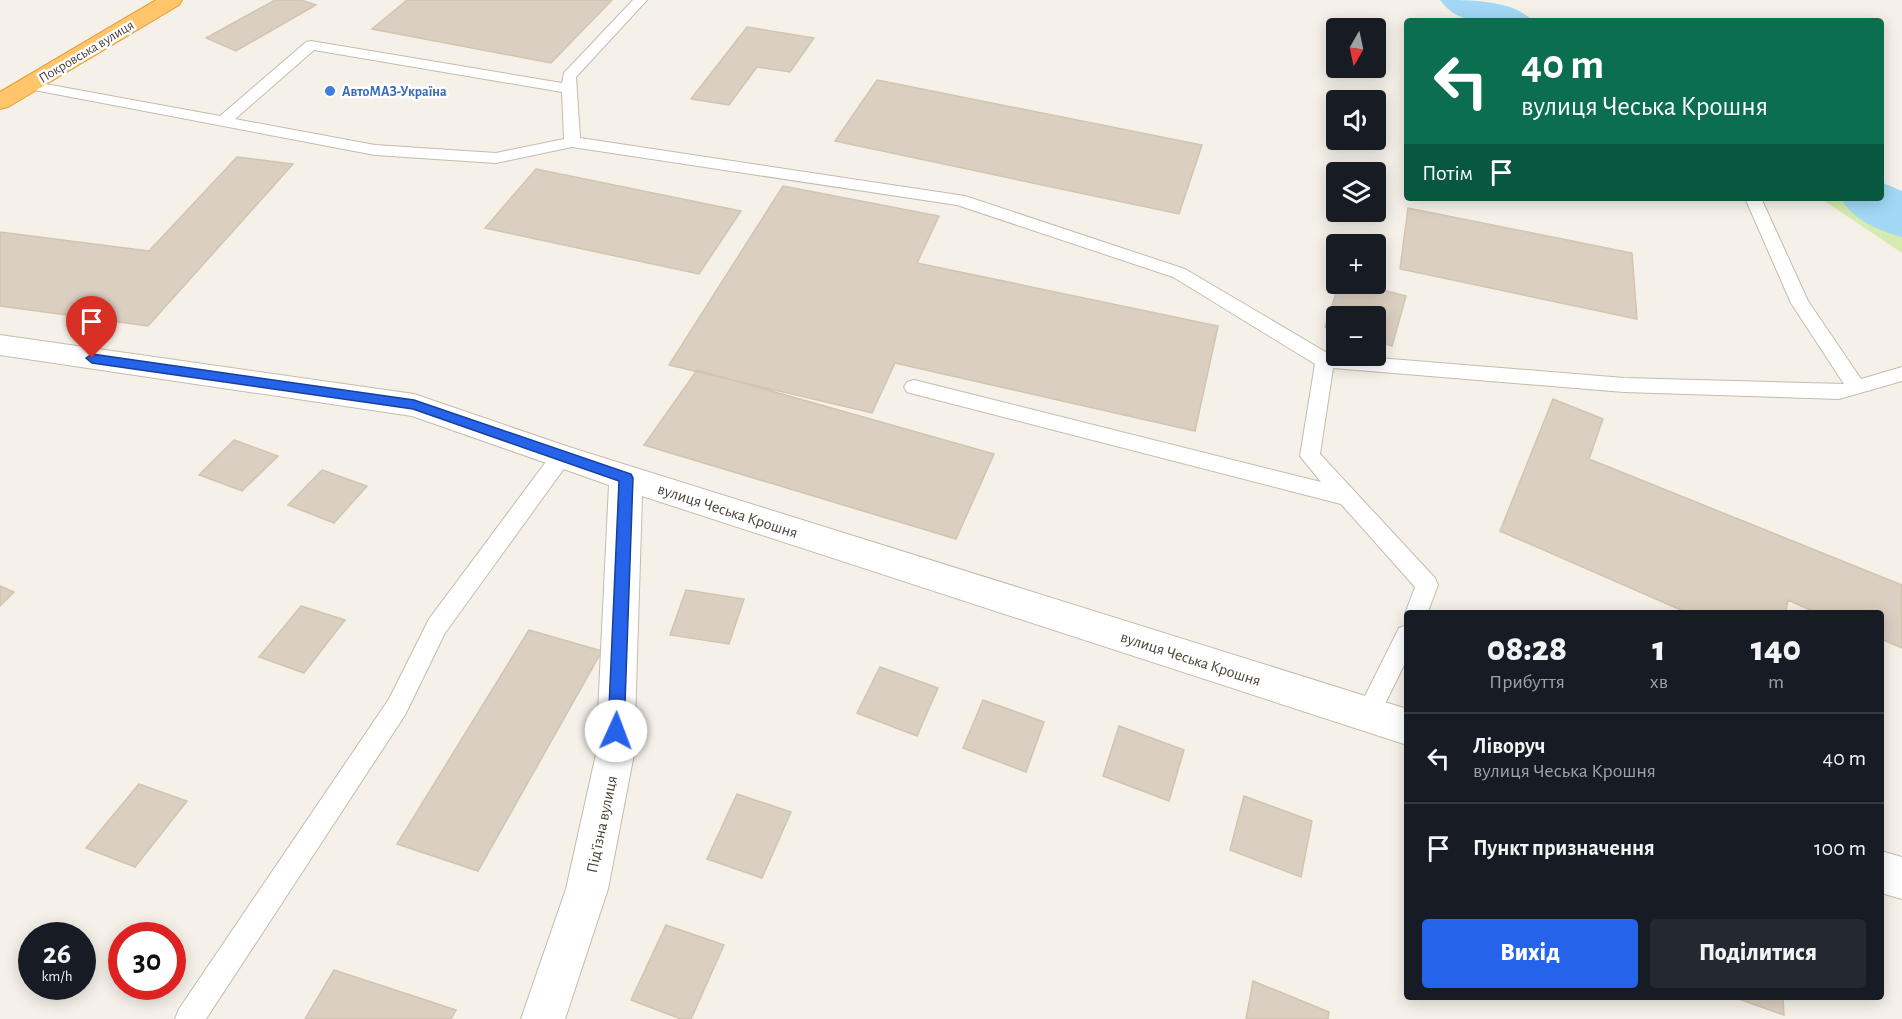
<!DOCTYPE html>
<html lang="uk">
<head>
<meta charset="utf-8">
<style>
	:root { --surface:#171b24; --page:#242831; --text:#f1f3f6; --muted:#9ea1a6; --line:#363941; --accent:#2563eb }
	body { margin:0; font-family:"Alegreya Sans",sans-serif; background:var(--page); color:var(--text); height:100vh; display:flex; flex-direction:column; font-size:22px; white-space:nowrap }
	* { box-sizing:border-box; margin:0 }
	p { font-size:20px; color:var(--muted) }
	.icon { flex:none; width:33px; height:33px; fill:none; stroke:currentColor; stroke-width:2; stroke-linecap:round; stroke-linejoin:round }
	.map { position:relative; flex:1; overflow:hidden }
	.details { position:absolute; left:1404px; top:610px; width:480px; height:390px; display:flex; flex-direction:column; background:var(--surface); border-radius:6px; box-shadow:0 3px 15px #0003 }
	.details>* { flex:none }
	.top-card { position:absolute; left:1404px; top:18px; width:480px; height:183px; border-radius:6px; box-shadow:0 3px 15px #0003; background:#0b6e4f; color:#fff; overflow:hidden }
	.needle { width:39px; rotate:189deg }
	.controls { position:absolute; left:1326px; top:18px; display:grid; gap:12px }
	.controls a { display:grid; place-items:center; width:60px; height:60px; border-radius:6px; background:var(--surface); box-shadow:0 3px 15px #0003; font-size:30px }
	.speed { position:absolute; left:18px; top:922px; display:flex; gap:12px; font-size:30px; font-weight:700; text-align:center }
	.speed>* { display:grid; place-content:center; width:78px; height:78px; border-radius:50%; background:var(--surface); box-shadow:0 3px 15px #0003; line-height:1 }
	.speed small { font-size:15px; font-weight:400 }
	.speed .limit { border:9px solid #d22; background:#fff; color:#111 }
	.pin { position:absolute; display:grid; place-items:center; width:51px; height:51px; color:#fff; margin:-62px -26px; border-radius:50% 50% 50% 0; rotate:-45deg; box-shadow:0 0 6px #0007 }
	.pin .icon { rotate:45deg }
	.me { position:absolute; width:66px; margin:-33px; rotate:2deg; stroke-linejoin:round; filter:drop-shadow(0 0 4px #0008) }
	.turn { display:flex; align-items:center; gap:21px; height:126px; padding:0 18px; font-size:27px }
	.turn .icon { width:78px; height:78px; stroke-width:2.5 }
	.turn b { display:block; font-size:42px; line-height:51px }
	.then { display:flex; align-items:center; height:57px; padding:0 18px; background:#0003; gap:12px; font-size:22px }
	.eta { display:flex; justify-content:space-evenly; align-items:center; height:102px; text-align:center }
	.eta b { font-size:36px; font-weight:800; line-height:42px }
	.button { display:flex; gap:12px; margin-top:auto; padding:12px 18px }
	.button a { flex:1; height:69px; border-radius:6px; background:var(--accent); color:#fff; font-size:24px; font-weight:800; line-height:69px; text-align:center }
	.button a+a { background:var(--page); color:var(--text) }
	ul { padding:0; list-style:none }
	li { display:flex; align-items:center; gap:18px; height:90px; padding:0 18px; border-top:2px solid var(--line) }
	li div { flex:1 }
	li b { display:block; font-size:22px }
	li em { font-style:normal }
	.map>svg:first-child { display:block }
</style>
</head>
<body>
<div class="map">
<svg width="1902" height="1019" viewBox="0 0 1902 1019">
	<rect width="100%" height="100%" fill="#f5f1e9"/>
	<!-- green -->
	<path fill="#d4ecb0" d="M1820,198H1870L1902,217V253Z"/>
	<g fill="none" stroke-linecap="round" stroke-linejoin="round">
		<!-- river -->
		<path fill="#a2d8f5" fill-rule="evenodd" d="M1440,0C1472,0 1513,0 1533,21C1501,21 1461,30 1440,0Z
			M1881,182L1902,191V237C1877,230 1854,220 1840,198H1881Z"/>
	</g>
	<!-- building -->
	<path fill="#dbcfc1" stroke="#d3c4b0" stroke-width="1.5" d="M275,0H301L316,5L236,51L206,38Z
		M407,0H612L551,63L372,29Z
		M747,27L814,38L790,72L757,67L729,105L691,99Z
		M877,80L1202,145L1179,214L835,141Z
		M237,157L293,164L148,326L0,306V232L149,251Z
		M536,169L741,211L699,274L485,228Z
		M783,186L939,216L917,263L1218,326L1195,431L895,363L872,413L669,365Z
		M1408,208L1632,253L1637,319L1400,269Z
		M1339,284H1360L1406,296L1392,346L1376,341V316H1336V331L1325,327Z
		M697,370L994,454L956,539L644,445Z
		M1553,399L1603,419L1589,459L1902,585V648L1881,639V614H1819L1788,600L1785,614H1690L1500,531Z
		M234,440L278,456L242,491L199,475Z
		M322,470L367,486L334,523L288,505Z
		M0,586L14,592L0,606Z
		M686,590L744,599L729,644L670,635Z
		M301,606L345,620L304,673L259,657Z
		M529,630L602,651L478,871L397,844Z
		M880,667L938,688L917,736L857,713Z
		M983,700L1044,722L1026,772L963,748Z
		M1119,726L1184,750L1169,801L1103,776Z
		M139,784L187,801L135,867L86,848Z
		M737,794L791,812L762,878L707,859Z
		M1244,796L1312,821L1301,877L1230,850Z
		M666,925L724,945L691,1019H681L631,1000Z
		M334,970L456,1010L451,1019H305Z
		M1253,981L1329,1012L1328,1019H1246Z
		M1736,998H1783L1784,1015Z"/>
	<g fill="none" stroke-linecap="round" stroke-linejoin="round">
		<defs>
			<path id="lane" d="M633,0H647L576,77L580,138L965,196L1185,269L1329,354L1624,378L1844,384L1791,303L1745,198H1761L1808,301L1861,379L1902,367V381L1839,399L1624,392L1333,368L1320,454L1435,578L1438,585L1427,614H1407V619L1405,614L1415,587L1341,504L914,394L907,392L904,387L907,382L914,380L1321,482L1300,456L1315,364L1173,277L957,205L572,147L496,163L375,155L29,89L22,85L29,81L220,116L306,42L311,41L562,83L564,73ZM314,50L562,92L564,139L496,153L375,145L235,119Z
				M561,449L568,451L571,457L568,463L445,633L405,715L206,1019H175L179,1009L389,699L429,619L554,451Z
				M1407,625V659L1376,722L1368,725L1360,722L1356,714L1399,628Z"/>
			<path id="street" d="M0,335L414,394L569,447L1407,709V745L642,496L634,754L608,889L565,1019H521L566,889L596,754L609,485L412,416L0,355Z
				M1881,851L1902,857V899L1881,893Z"/>
			<path id="highway" d="M156,0H182L179,5L8,107L0,109V92Z"/>
		</defs>
		<!-- lane casing -->
		<use href="#lane" stroke="#c5bbae" stroke-width="2"/>
		<!-- street casing -->
		<use href="#street" stroke="#c5bbae" stroke-width="2"/>
		<!-- highway casing -->
		<use href="#highway" stroke="#e79a31" stroke-width="2"/>
		<!-- lane -->
		<use href="#lane" fill="#fff" fill-rule="evenodd"/>
		<!-- street -->
		<use href="#street" fill="#fff" fill-rule="evenodd"/>
		<!-- highway -->
		<use href="#highway" fill="#ffc56b" fill-rule="evenodd"/>
	</g>
	<!-- route -->
	<path fill="#2563eb" stroke="#184099" stroke-width="1.5" d="M92,354L414,400L631,474L633,478L624,731L621,736L616,738L610,736L608,731L619,481L413,409L92,363L86,358Z"/>
	<!-- markers -->
	<circle fill="#3f7fe0" stroke="#fff" stroke-width="2" cx="330" cy="91" r="6"/>
	<g text-anchor="middle" stroke-width="5" stroke-linejoin="round" paint-order="stroke">
		<!-- far-street labels -->
		<g font-size="14" fill="#4a4137" stroke="#fff">
			<text transform="translate(86 51) rotate(-31)" y="5">Покровська вулиця</text>
		</g>
		<!-- far-shop labels -->
		<g font-size="14" font-weight="bold" fill="#366cbe" stroke="#fff" text-anchor="start">
			<text x="342" y="96">АвтоМАЗ-Україна</text>
		</g>
		<!-- street labels -->
		<g font-size="16" fill="#4a4137" stroke="#fff">
			<text transform="translate(728 510) rotate(18)" y="6">вулиця Чеська Крошня</text>
			<text transform="translate(1191 658) rotate(18)" y="6">вулиця Чеська Крошня</text>
			<text transform="translate(601 824) rotate(-78)" y="6">Підʼїзна вулиця</text>
		</g>
	</g>
</svg>
<div class="controls">
<a><svg class="needle" viewBox="-14 -14 28 28"><path d="M0-13l5 13h-10z" fill="#e53935"/><path d="M0 13l5-13h-10z" fill="#9ea1a6"/></svg></a>
<a><svg class="icon" aria-label="sound" viewBox="0 0 24 24"><path d="M4 9h4l5-4v14l-5-4H4zM17 9q2 3 0 6"/></svg></a>
<a><svg class="icon" aria-label="layers" viewBox="0 0 24 24"><path d="M12 4l9 5-9 5-9-5zM3 14l9 5 9-5"/></svg></a>
<a>+</a>
<a>−</a>
</div>
<div class="speed"><div>26<small>km/h</small></div><div class="limit">30</div></div>
<div class="pin" style="left:92px;top:358px;background:#d93025"><svg class="icon" aria-label="arrive" viewBox="0 0 24 24"><path d="M6 21V4h12l-3 4 3 4H6"/></svg></div>
<svg class="me" style="left:616px;top:731px" viewBox="-20 -20 40 40"><circle r="19" fill="#fff"/><path d="M0-13L10 11 0 6-10 11z" fill="#2563eb"/></svg>
<div class="top-card">
<div class="turn"><svg class="icon" aria-label="left" viewBox="0 0 24 24"><path d="M17 20v-9H6M10 6l-5 5 5 5"/></svg><div><b>40 m</b>вулиця Чеська Крошня</div></div>
<div class="then">Потім<svg class="icon" aria-label="arrive" viewBox="0 0 24 24"><path d="M6 21V4h12l-3 4 3 4H6"/></svg></div>
</div>
<section class="details">
<div class="eta">
<div><b>08:28</b><p>Прибуття</p></div>
<div><b>1</b><p>хв</p></div>
<div><b>140</b><p>m</p></div>
</div>
<ul>
<li><svg class="icon" aria-label="left" viewBox="0 0 24 24"><path d="M17 20v-9H6M10 6l-5 5 5 5"/></svg><div><b>Ліворуч</b><p>вулиця Чеська Крошня</p></div><em>40 m</em></li>
<li><svg class="icon" aria-label="arrive" viewBox="0 0 24 24"><path d="M6 21V4h12l-3 4 3 4H6"/></svg><div><b>Пункт призначення</b></div><em>100 m</em></li>
</ul>
<div class="button"><a>Вихід</a><a>Поділитися</a></div>
</section>
</div>
</body>
</html>
